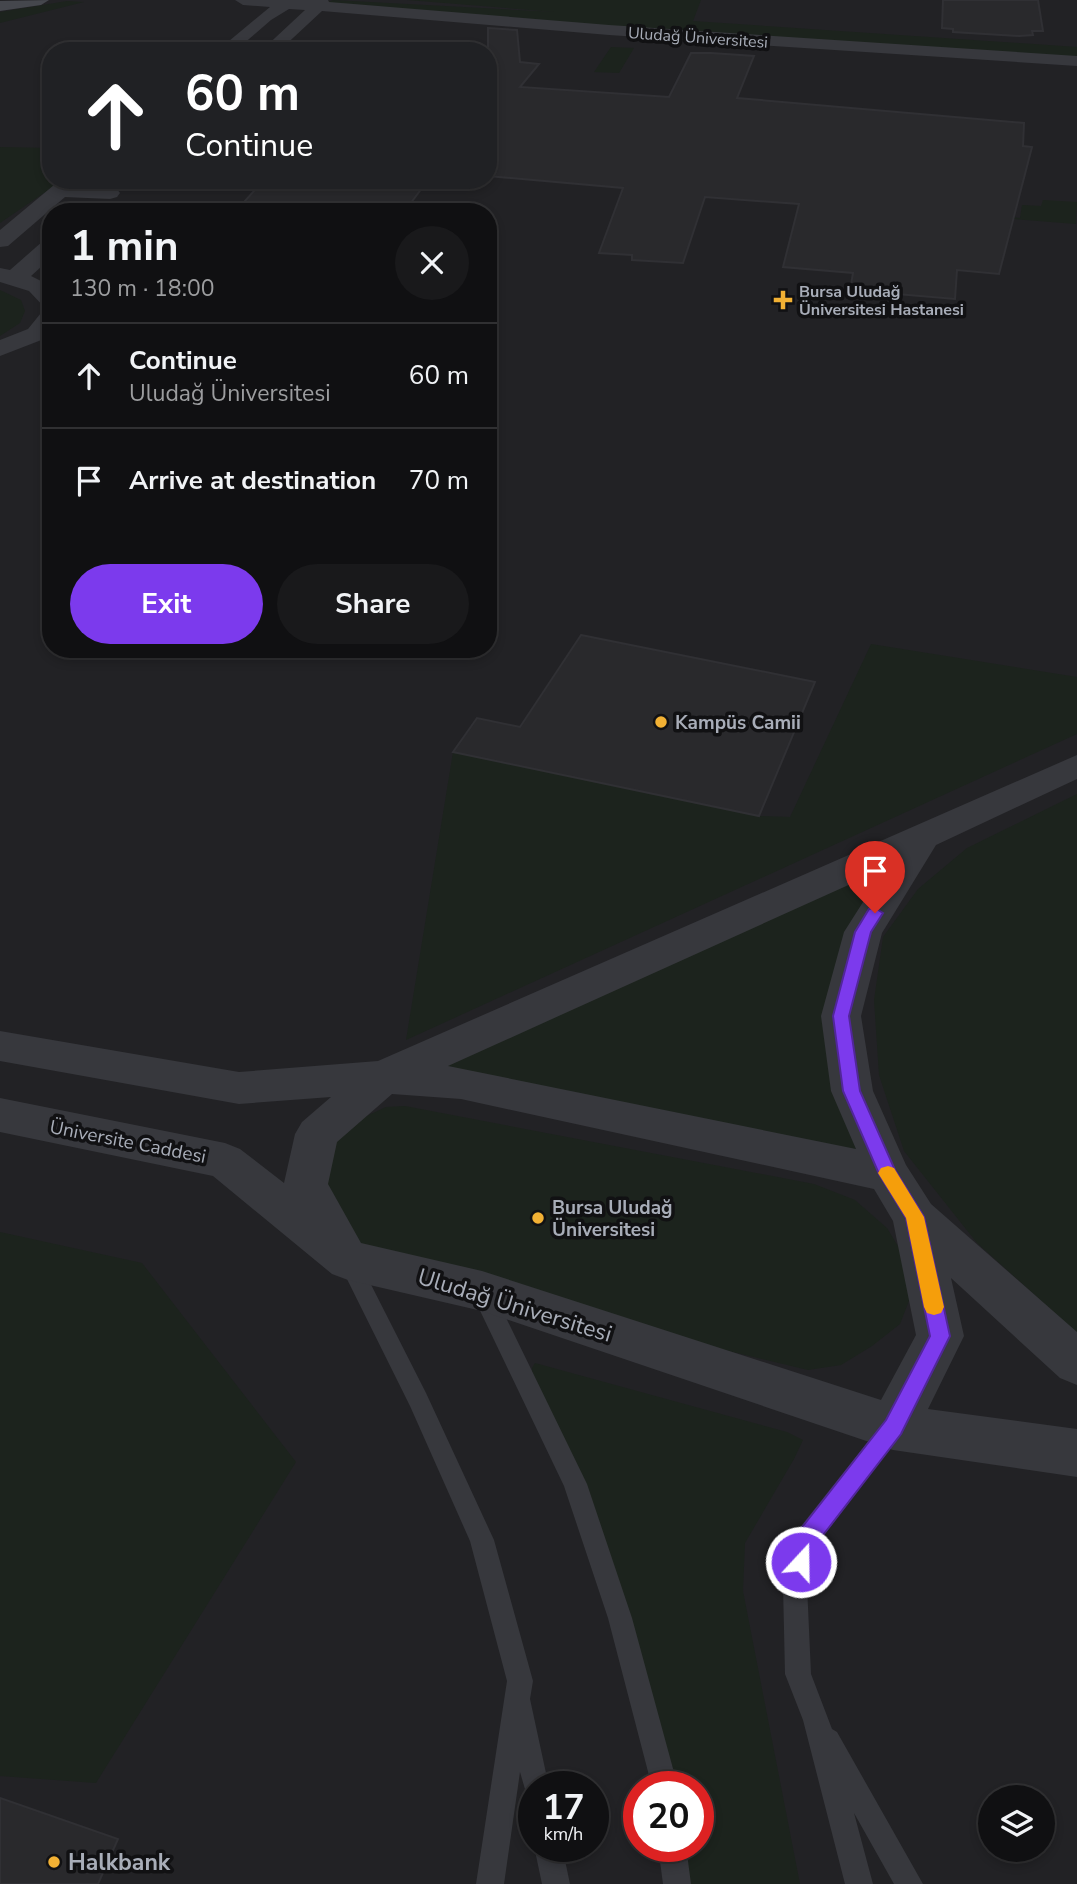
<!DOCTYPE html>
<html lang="en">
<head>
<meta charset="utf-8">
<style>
	:root { --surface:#101012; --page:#19191b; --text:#f1f3f6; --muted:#9c9d9f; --line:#303032; --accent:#7c3aed }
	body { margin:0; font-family:"Nunito Sans",sans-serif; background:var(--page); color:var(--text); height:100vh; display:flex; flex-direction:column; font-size:26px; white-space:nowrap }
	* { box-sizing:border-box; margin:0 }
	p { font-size:23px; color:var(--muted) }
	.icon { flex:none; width:38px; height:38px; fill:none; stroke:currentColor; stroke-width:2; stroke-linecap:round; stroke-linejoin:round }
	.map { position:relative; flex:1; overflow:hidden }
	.sheet { position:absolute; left:42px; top:203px; width:455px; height:455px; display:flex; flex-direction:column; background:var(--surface); border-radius:28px; box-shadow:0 4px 10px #0003,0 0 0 2px var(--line) }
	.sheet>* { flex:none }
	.guide { position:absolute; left:42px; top:42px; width:455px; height:147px; border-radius:28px; box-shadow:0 4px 10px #0003,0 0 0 2px var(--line); background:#202124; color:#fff; overflow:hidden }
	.tools { position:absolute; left:978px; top:1785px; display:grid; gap:14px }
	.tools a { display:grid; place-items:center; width:77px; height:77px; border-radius:50%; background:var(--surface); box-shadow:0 4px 10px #0003,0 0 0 2px var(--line); font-size:35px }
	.speed { position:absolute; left:518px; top:1771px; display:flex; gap:14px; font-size:35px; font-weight:700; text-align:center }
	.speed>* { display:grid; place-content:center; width:91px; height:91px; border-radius:50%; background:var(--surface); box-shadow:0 4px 10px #0003,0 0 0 2px var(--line); line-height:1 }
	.speed small { font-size:18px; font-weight:400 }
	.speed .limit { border:10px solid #d22; background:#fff; color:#111 }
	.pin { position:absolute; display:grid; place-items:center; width:60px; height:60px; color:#fff; margin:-72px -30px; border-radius:50% 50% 50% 0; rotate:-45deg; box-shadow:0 0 7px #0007 }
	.pin .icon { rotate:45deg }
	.me { position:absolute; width:77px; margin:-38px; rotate:21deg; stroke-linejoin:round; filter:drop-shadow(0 0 5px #0008) }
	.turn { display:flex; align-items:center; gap:24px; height:147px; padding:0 28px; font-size:32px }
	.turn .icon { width:91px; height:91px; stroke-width:2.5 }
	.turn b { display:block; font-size:49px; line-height:60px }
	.round { display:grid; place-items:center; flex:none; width:74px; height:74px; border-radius:37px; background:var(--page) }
	.summary { display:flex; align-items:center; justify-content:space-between; height:119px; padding:0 28px }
	h1 { font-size:42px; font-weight:700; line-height:52px }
	.cta { display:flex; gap:14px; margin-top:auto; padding:14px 28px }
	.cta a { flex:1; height:80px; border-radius:42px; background:var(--accent); color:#fff; font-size:28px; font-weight:700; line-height:80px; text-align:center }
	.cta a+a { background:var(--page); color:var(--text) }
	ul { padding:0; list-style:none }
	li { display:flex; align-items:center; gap:21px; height:105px; padding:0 28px; border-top:2px solid var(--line) }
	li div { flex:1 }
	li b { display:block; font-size:26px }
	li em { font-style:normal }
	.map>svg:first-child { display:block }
</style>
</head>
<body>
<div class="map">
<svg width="1077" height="1884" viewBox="0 0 1077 1884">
	<rect width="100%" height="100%" fill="#161618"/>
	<!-- built -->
	<path fill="#222225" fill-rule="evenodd" d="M0,0H1077V1884H0ZM51,51H488V180H51ZM51,212H488V649H51ZM534,1787H593V1846H534ZM639,1787H698V1846H639ZM990,1797H1043V1850H990Z"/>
	<!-- green -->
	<path fill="#1c231d" d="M333,0L555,12L407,0H701L693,21L1077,47V61L319,6Z
		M67,1L84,2L0,23V12Z
		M611,47L634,48L619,73L594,72Z
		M0,147L51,148V180H63L0,223Z
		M1043,200L1077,202L1076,224L866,207L865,204L1020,218L1022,205L1041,206Z
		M0,290L21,300L25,311L20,323L0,336Z
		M871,644L1077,677V734L406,1040L453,752L759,816L790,817Z
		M1077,794V1333L977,1243L904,1151L879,1075L874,1000L883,937L918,889L967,848Z
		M923,837L841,1016L888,1174L383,1077Z
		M405,1106L814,1184L855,1200L887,1228L907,1261L912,1293L900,1324L872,1346L841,1365L808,1370L348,1260L306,1185L347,1125L386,1107Z
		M0,1232L142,1263L296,1462L96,1783L0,1776Z
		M535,1363L787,1432L803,1440L794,1459L745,1543L743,1591L800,1884H683L678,1846H698V1787H669L533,1387L532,1368Z"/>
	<!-- building -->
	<path fill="#29292c" stroke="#303034" stroke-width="2" d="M943,0H1038L1043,31H1032L1033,35L1019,36L953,32V29L942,28Z
		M488,28L517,30L520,62L539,64L520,87L669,97L691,53H711L754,56L737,98L1024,123L1023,146L1032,147L999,274L957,270L955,299L850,290L853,273L783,267L799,204L705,197L683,263L632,260V255L599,253L623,188L488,176Z
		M264,180H428L404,212H235Z
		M581,635L815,682L759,816L453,752L477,718L520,727Z
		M0,1798L118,1839L98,1884H0Z"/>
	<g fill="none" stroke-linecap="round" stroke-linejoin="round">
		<!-- service -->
		<path fill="#37383d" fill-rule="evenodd" d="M350,1254L357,1257L426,1393L494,1540L533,1681L530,1699L549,1787H534V1799L527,1796L520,1772L504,1884H476L507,1681L470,1541L410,1406L339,1263L343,1257Z
			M484,1287L492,1289L587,1484L632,1618L678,1787H652L608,1618L564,1486L473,1296L476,1289Z
			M893,1416L901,1420L904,1427L901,1434L818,1543L807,1585L811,1674L832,1729L837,1732L923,1884H894L854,1813L873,1884H845L803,1720L785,1674L783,1585L798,1530L885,1420Z
			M534,1846H562L570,1884H542Z
			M658,1846H686L691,1884H663Z"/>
		<!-- tertiary -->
		<path fill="#37383d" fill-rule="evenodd" d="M235,0H328L329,2L609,25L1077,56V66L609,35L322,11L279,51H261L305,10L289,9L271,20L235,51H217L270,7L243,5Z
			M60,180H83L78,186L117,189L120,193L117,197L110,199L65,197L8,246L0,247V230Z
			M51,240V258L31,276L51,286V330L44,339L0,356V340L28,329L45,308L29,291L0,282V268L10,270L43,241Z
			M1077,755V779L936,845L882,933L861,1016L873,1091L906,1165L931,1204L1077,1332V1385L1060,1378L951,1278L964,1336L928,1409L1077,1429V1477L893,1450L482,1311L348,1280L332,1274L213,1176L0,1132V1098L225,1143L240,1149L284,1183L295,1134L302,1122L331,1097L239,1104L0,1061V1031L239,1072L378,1061ZM884,869L844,932L821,1016L831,1091L856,1149L448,1066ZM392,1094L461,1099L874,1189L893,1221L916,1335L881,1400L482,1271L361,1243L328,1184L337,1142Z"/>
		<!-- secondary -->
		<path fill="#45474d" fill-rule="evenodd" d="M49,0L41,5L0,11V1Z"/>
	</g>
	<!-- route -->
	<path fill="#7c3aed" stroke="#51269a" stroke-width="2" d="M875,908L883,913L871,932L849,1016L860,1091L895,1170L924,1217L950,1336L901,1434L817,1543L809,1569L801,1573L793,1569L790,1562L799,1531L886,1420L930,1336L906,1218L879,1174L843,1091L833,1016L855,932L869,909Z"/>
	<!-- slow -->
	<path fill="#f59e0b" d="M888,1166L894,1168L924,1217L944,1307L941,1313L934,1315L927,1313L924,1307L906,1218L878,1173L881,1168Z"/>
	<!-- markers -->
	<g fill="#f2b134" stroke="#111113" stroke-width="2.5">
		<path d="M779.5 289.5h7v7h7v7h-7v7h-7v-7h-7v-7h7z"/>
		<circle cx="661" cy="722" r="7"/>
		<circle cx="538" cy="1218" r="7"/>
		<circle cx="54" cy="1862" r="7"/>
	</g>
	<g text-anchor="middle" stroke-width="7" stroke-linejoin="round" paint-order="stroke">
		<!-- far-street labels -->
		<g font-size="16" fill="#a8adb8" stroke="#111113">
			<text transform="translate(698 37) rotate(4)" y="6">Uludağ Üniversitesi</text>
		</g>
		<!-- far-poi labels -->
		<g font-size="16" font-weight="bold" fill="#a8adb8" stroke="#111113" text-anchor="start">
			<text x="799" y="297">Bursa Uludağ<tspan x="799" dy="18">Üniversitesi Hastanesi</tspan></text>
		</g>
		<!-- poi labels -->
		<g font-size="19" font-weight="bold" fill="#a8adb8" stroke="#111113" text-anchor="start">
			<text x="675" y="729">Kampüs Camii</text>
			<text x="552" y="1214">Bursa Uludağ<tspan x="552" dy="22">Üniversitesi</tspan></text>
		</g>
		<!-- street labels -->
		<g font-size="19" fill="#a8adb8" stroke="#111113">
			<text transform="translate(128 1141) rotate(11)" y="7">Üniversite Caddesi</text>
		</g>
		<!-- near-street labels -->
		<g font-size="23" fill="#a8adb8" stroke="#111113">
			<text transform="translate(515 1305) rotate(17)" y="8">Uludağ Üniversitesi</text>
		</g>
		<!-- near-poi labels -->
		<g font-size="23" font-weight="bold" fill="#a8adb8" stroke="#111113" text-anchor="start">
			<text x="68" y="1870">Halkbank</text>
		</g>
	</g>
</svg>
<div class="tools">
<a><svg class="icon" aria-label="layers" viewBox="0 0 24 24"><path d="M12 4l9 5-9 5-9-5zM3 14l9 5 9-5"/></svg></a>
</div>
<div class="speed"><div>17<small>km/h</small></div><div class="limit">20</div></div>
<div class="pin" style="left:875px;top:913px;background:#d93025"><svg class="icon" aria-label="arrive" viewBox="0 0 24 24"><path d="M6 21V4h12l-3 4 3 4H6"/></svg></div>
<svg class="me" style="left:801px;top:1562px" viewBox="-20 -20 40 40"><circle r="17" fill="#7c3aed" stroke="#fff" stroke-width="3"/><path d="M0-11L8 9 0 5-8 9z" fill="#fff"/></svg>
<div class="guide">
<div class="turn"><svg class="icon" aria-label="ahead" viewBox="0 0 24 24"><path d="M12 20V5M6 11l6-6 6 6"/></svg><div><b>60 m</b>Continue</div></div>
</div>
<section class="sheet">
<div class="summary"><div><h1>1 min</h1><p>130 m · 18:00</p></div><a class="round"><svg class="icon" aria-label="close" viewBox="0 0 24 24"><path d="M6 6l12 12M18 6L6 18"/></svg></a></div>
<ul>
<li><svg class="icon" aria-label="ahead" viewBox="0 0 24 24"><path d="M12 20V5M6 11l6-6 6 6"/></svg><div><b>Continue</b><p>Uludağ Üniversitesi</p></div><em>60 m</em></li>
<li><svg class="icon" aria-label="arrive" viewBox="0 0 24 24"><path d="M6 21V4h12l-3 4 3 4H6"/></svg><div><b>Arrive at destination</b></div><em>70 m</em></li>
</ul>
<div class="cta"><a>Exit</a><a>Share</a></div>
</section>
</div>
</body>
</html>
